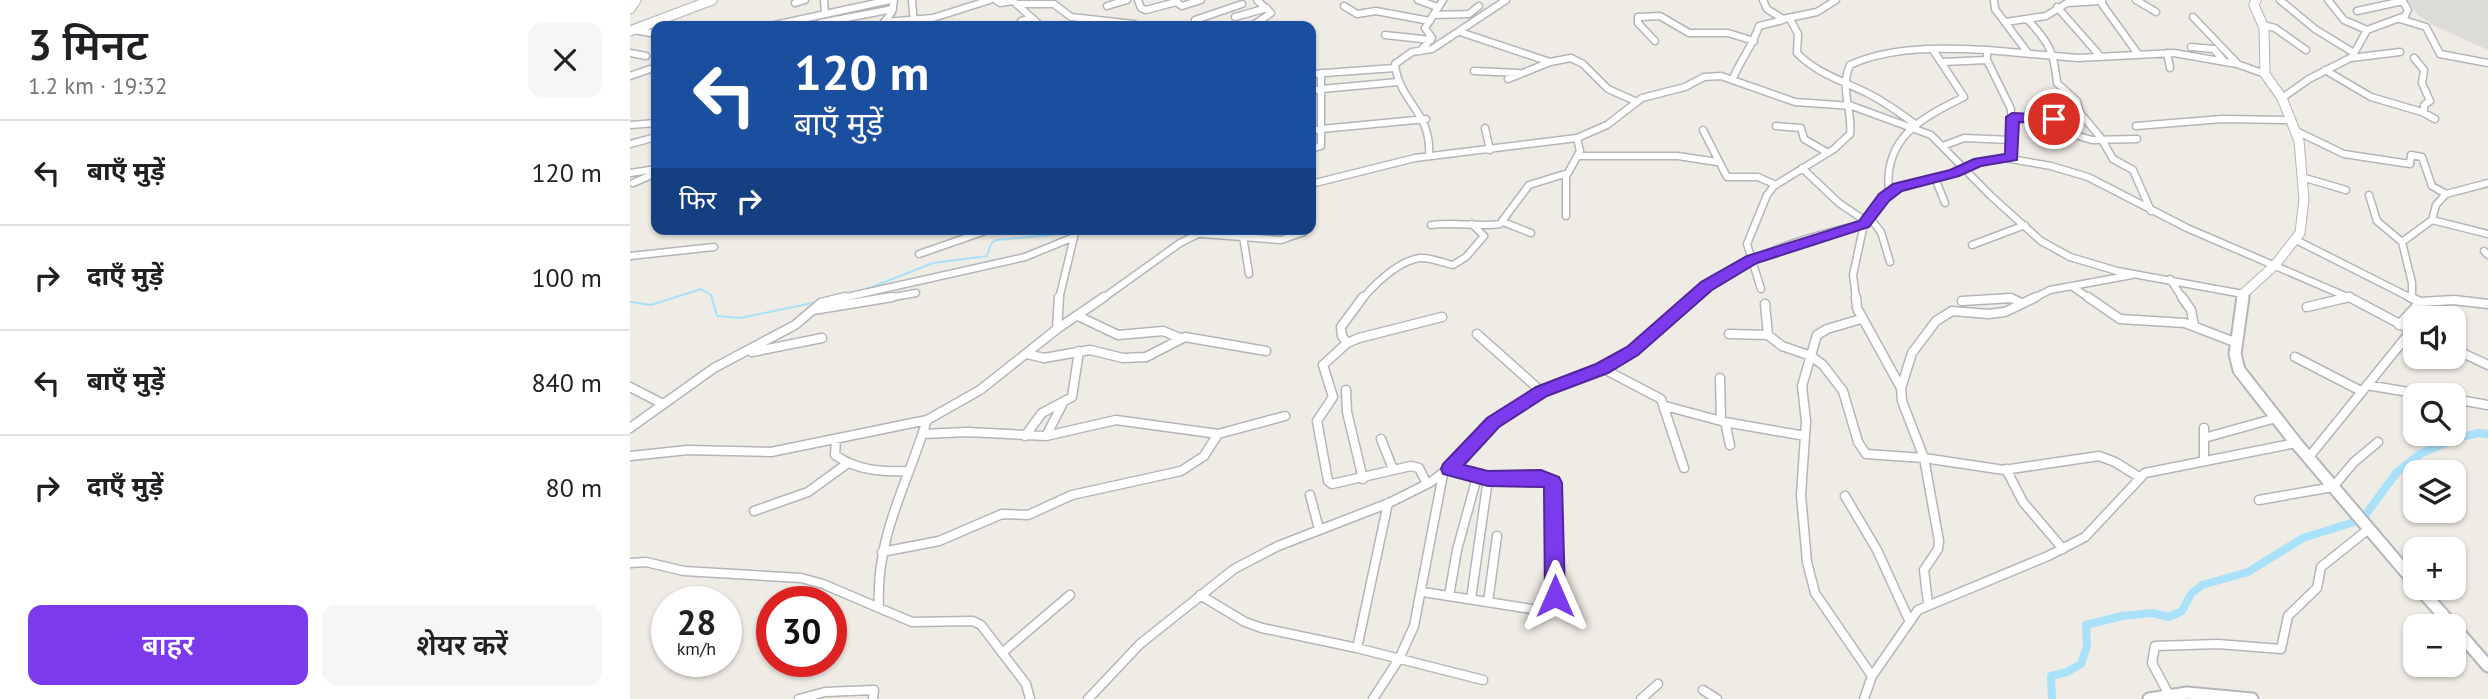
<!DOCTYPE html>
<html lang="hi">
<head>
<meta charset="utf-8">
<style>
	:root { --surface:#fff; --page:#f6f6f6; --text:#202124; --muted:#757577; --line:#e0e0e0; --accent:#7c3aed }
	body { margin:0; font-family:"PT Sans","Noto Sans Devanagari",sans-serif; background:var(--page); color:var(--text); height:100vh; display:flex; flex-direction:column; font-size:26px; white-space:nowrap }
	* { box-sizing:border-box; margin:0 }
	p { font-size:23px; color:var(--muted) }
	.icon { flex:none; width:38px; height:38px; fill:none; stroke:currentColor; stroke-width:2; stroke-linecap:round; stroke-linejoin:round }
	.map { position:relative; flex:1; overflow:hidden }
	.sheet { display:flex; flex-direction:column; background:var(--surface); width:630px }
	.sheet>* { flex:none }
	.hud { position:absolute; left:21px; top:21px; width:665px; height:214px; border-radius:14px; box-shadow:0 2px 5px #0004; background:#1a4fa0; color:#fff; overflow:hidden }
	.tools { position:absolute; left:1773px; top:306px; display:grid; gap:14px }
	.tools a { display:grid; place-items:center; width:63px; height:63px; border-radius:14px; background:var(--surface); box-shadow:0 2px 5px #0004; font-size:35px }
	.speed { position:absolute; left:21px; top:586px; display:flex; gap:14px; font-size:35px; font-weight:700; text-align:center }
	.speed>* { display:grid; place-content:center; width:91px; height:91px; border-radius:50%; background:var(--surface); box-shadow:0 2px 5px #0004; line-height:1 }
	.speed small { font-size:18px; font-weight:400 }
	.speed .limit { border:10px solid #d22; background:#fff; color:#111 }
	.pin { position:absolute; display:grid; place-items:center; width:60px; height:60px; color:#fff; margin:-30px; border:4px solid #fff; border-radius:50%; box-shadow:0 2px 7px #0007 }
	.me { position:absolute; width:77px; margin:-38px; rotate:0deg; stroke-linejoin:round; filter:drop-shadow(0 0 5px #0008) }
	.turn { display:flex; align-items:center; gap:24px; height:147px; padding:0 28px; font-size:32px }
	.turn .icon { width:91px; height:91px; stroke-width:2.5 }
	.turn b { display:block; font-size:49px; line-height:60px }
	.then { display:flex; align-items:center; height:66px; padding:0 28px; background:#0003; gap:14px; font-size:26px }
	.round { display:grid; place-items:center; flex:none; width:74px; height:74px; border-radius:14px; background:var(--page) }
	.headline { display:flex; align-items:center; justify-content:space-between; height:119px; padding:0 28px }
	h1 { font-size:42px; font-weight:600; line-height:52px }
	.action { display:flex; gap:14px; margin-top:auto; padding:14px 28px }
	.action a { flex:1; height:80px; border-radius:14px; background:var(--accent); color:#fff; font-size:28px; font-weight:600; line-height:80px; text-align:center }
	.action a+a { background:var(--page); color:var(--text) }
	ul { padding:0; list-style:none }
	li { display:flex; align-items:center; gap:21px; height:105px; padding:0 28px; border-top:2px solid var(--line) }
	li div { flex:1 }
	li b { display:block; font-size:26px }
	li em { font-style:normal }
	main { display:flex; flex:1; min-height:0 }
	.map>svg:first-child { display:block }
</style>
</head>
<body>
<main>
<section class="sheet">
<div class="headline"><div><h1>3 मिनट</h1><p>1.2 km · 19:32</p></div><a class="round"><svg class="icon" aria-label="close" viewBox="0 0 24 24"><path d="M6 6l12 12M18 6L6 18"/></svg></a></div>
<ul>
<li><svg class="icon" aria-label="left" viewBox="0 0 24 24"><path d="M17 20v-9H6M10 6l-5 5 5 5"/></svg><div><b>बाएँ मुड़ें</b></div><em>120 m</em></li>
<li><svg class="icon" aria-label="right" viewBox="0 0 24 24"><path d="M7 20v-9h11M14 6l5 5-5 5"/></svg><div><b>दाएँ मुड़ें</b></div><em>100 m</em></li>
<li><svg class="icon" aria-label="left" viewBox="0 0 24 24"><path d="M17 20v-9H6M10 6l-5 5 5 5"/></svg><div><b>बाएँ मुड़ें</b></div><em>840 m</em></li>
<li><svg class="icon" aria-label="right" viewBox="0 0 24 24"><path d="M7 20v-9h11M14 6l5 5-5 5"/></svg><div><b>दाएँ मुड़ें</b></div><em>80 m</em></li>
</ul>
<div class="action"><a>बाहर</a><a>शेयर करें</a></div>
</section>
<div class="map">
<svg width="1858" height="699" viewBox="0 0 1858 699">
	<rect width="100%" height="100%" fill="#efebe5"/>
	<!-- industrial -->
	<path fill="#dddbd8" d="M1777,0H1858V50L1805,26L1789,16Z"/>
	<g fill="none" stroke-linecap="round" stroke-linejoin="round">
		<!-- stream -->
		<path stroke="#a9e1fb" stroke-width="2" d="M237,289L303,263L357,256L361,244L366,240L421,235L433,229
			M0,302L21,305L71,289L81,295L87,316L110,318L187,302"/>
		<!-- canal -->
		<path stroke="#a9e1fb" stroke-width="8" d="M1422,699L1421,676L1437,672L1451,664L1457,646L1456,625L1492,616L1522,613L1539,617L1552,611L1561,594L1572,585L1618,572L1673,538L1724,522L1736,514L1767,472L1790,454L1827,438L1849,433L1858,434"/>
		<defs>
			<path id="street-far1" d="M282,0L284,26
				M366,0L370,3L383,1L411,26
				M508,0L511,8L516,10L546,2
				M788,0L807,7
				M1133,0L1137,9L1153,19L1187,12L1206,0
				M1364,0L1365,9L1398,53
				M1472,0V4L1508,54
				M1506,0L1526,12
				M1650,0L1685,29L1724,53
				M1698,0L1714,20L1737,30
				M194,1L195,14
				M545,1L552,6L571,0
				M165,3L175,0
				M387,4H424L441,17L504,24
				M477,6L497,0
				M714,6L727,14L746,11L800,21
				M1427,7L1471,57
				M1727,11L1773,1
				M803,15L839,14L849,6
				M605,17L637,8
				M1563,17L1607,63
				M1160,19L1168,34L1167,53C1187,74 1214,81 1239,94C1255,102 1270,113 1285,124
				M1397,19C1419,42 1424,52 1427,83L1447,101L1450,113L1471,138L1483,159L1503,170L1521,211
				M1770,19L1796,27L1810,54L1858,63
				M565,20L612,4
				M255,22L303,18L360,0
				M1376,22L1416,16L1437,3L1471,1
				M190,23L263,9
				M1633,25L1645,28L1676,50
				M140,26L260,0
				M251,26L262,12L264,0
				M389,26L391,21L401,18
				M622,26L641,13L627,0
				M4,30L26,34
				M830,32L920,62
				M755,35L801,40
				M1025,41L1008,23V17L1030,16L1059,33H1098L1124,41
				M1561,47L1584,49L1593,60
				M790,51L802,38L795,28L813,0
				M0,53L16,56
				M1537,53L1540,68
				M1721,58L1770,52
				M1784,58L1794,70L1792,83L1800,101L1794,105V112
				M1312,62L1357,60
				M1695,70L1741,97L1792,112L1805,119
				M844,71L889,73
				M681,74L764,68
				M0,76L26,67
				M1103,78C1111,59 1123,45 1129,26L1153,20
				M878,79L920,62L941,58L953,64L978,89L1007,102
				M681,90L768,82
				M1652,98L1679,79L1722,57L1737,30L1775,16L1778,10L1772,0
				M1382,117L1424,119
				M0,125L26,123
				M1146,126L1171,128L1174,139L1198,153
				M1506,126L1592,119L1662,120
				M855,128L860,150
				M681,130L796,119
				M1073,130L1097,177H1128L1146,185
				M1432,131L1462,140L1507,139
				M1666,131L1714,154L1780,164L1781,155L1792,157L1802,186L1816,194
				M0,144L26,137
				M1313,146L1334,138L1381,140
				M681,149L691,146V73
				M799,156C802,111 769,103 765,64L782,52L802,49L876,0
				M948,156H1048L1087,162
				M1382,157L1381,109L1357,60V50L1448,58L1544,53L1607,64L1635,74
				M1172,168L1209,203L1237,222
				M0,173L26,169
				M936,175V216
				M1305,178L1315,203
				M1675,178L1716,190
				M3,183L26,173
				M681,184L785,158L947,138L977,125L1012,98L1055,87L1074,77L1091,76L1165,102L1222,106L1301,135L1361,196L1411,241L1440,257L1487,271L1613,294
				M1259,192C1253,138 1291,118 1334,97L1303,50
				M1739,195L1747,221L1772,242
				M1240,218L1251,232L1260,262
				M1802,220L1858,234
				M873,222L901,233
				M801,225C825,222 847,227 870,224L899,185L938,173L950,151L947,138
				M572,234L651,240L674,232
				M613,236L619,274
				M1666,240L1783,299
				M1342,245L1395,225
				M1854,251L1858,255
				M289,254L361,229
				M0,256L84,247
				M1540,279L1553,299
				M1443,287L1460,299
				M1131,289L1117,244L1137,195L1144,186L1204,149L1220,134C1223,110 1209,89 1220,65C1261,46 1313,48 1357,50
				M1782,296V283L1772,242L1802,220L1806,205L1816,194L1858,183
				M208,299L395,257L444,237
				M252,299L286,293
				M429,299L446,229
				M472,299L550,243L578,229
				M732,299C746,283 768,261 790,258C801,257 813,263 823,265L836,257L854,236L842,224
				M1063,299C1111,256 1172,238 1234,224
				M1226,299L1223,275L1234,224L1254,197L1268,187L1324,173L1349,162L1375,158L1421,166L1458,177L1557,228L1722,299
				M1370,299H1382
				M1402,299L1420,290L1502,275
				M1713,299L1720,297"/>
			<path id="street" d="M1226,297L1227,308L1271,388
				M1458,297L1490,319L1555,323L1607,343
				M1552,297L1561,310L1564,325
				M1719,297L1785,332
				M1780,297L1790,302L1824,300L1858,304
				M1332,301L1381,298L1391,303
				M1135,304L1138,335
				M1677,307L1720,297
				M183,310L262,297
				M448,316L488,335L533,331L550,338
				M1231,319L1197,329L1187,335L1172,386L1176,421L1171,495L1177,562L1185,593L1242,676
				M1769,325L1790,302
				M427,329L429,297
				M847,334L912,392
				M1099,334L1138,335L1152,346L1181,356L1193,365L1213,391L1228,442L1236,454L1294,458L1374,470L1469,456L1485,462L1509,477
				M717,343L712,336L711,327L733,297
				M1824,349L1858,365
				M122,352L192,338
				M397,354L414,358L460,350L493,358L516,357L555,337L636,351
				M1665,357L1731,391
				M972,368L1031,399L1054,468
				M1090,378L1091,420
				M1737,385L1802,396
				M0,387L33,404
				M716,390L717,412L733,479
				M1824,399L1858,405
				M1035,406L1095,422L1175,436
				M1095,422L1100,445
				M0,428L84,368L165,325L191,303L215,297
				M1574,428V460
				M293,434L337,432L416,436L486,420L588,434L655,416
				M395,436L412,413L442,397L449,351
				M416,436L433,403
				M1574,438L1646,418
				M751,439L763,469
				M206,440L205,455C228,471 252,472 279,471
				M0,456L58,450L141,452L297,420L350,390L427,329L474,297
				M1679,457L1781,331
				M1376,469L1393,502L1433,549
				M797,484L789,468L781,466L702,484L698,481L687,421L703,397L693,365L717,343L729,338L812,317
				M680,495L689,529
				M1215,496L1247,550L1279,620
				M1629,500L1703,487L1724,462L1748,442
				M124,511L178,492L218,463
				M252,552L309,541L372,514L398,515L442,495L551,471L574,456L588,434
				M0,563L16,562L54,571L171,578L193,584L282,622L343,621L351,625L396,684L400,699
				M793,592L908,610H917L924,603L923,483L911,478L858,479L819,469
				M570,595L615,622L632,628L727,648L853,680
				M819,596L827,550L847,477
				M841,599L858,479
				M858,602L867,536
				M1298,604L1294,570L1308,549L1309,541L1294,458L1272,401L1271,388L1282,353L1306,321L1322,311L1358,314L1375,312L1406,297
				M249,608C245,538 277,485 297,420
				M727,648L758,503
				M372,653L440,595
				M1073,690L1087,699
				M1538,693L1522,663L1525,646L1588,644L1651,649L1658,616L1687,588L1691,567L1740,528
				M169,699L195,692L244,690L243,699
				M458,699L510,644L604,569L648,546L759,503L801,482L821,466L874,413L902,397L989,360L1024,334L1065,297
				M743,699L769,659L784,626L813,474
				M1011,699L1028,684
				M1234,699L1242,676L1288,610L1418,556L1455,537L1515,473L1666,443"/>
			<path id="secondary-far1" d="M0,9L6,0
				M0,31L82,0
				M1612,299L1613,294L1645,265L1670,233L1674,199L1669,141L1652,98L1635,74L1634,28L1624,5L1626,0"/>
			<path id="secondary" d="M1613,297L1605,354L1609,370L1666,443L1785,583
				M1789,588L1823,626
				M1824,627L1858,666
				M1519,699L1557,693L1622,699"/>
		</defs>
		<!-- street-far1 casing -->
		<use href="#street-far1" stroke="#b3b6b9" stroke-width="9"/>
		<!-- street casing -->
		<use href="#street" stroke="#b3b6b9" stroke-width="11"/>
		<!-- secondary-far1 casing -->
		<use href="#secondary-far1" stroke="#b2b6b9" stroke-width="11"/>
		<!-- secondary casing -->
		<use href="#secondary" stroke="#b2b6b9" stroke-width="15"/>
		<!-- street-far1 -->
		<use href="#street-far1" stroke="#fff" stroke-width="6"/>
		<!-- street -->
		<use href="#street" stroke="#fff" stroke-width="8"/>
		<!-- secondary-far1 -->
		<use href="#secondary-far1" stroke="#fff" stroke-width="9"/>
		<!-- secondary -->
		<use href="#secondary" stroke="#fff" stroke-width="11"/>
	</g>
	<!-- route -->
	<path fill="#7c3aed" stroke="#51269a" stroke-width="2" d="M1382,113L1424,115L1431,119L1424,123L1389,122L1387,160L1351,166L1329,176L1272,191L1259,201L1239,227L1127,263L1082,290L1008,355L978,373L917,396L869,427L834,465L858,471L911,470L929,477L932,483L935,596L932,602L925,604L918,602L915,596L914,487L858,486L813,474L811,469L813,464L857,418L906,387L966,364L997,347L1071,282L1117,256L1229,221L1249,194L1263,184L1320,170L1344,159L1375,154L1376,117Z"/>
</svg>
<div class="tools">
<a><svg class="icon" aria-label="sound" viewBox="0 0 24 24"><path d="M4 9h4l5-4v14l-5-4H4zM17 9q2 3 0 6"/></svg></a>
<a><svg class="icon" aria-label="search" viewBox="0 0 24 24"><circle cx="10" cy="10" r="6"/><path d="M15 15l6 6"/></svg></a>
<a><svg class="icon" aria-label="layers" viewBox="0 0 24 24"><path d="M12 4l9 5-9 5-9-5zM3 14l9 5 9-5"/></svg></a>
<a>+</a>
<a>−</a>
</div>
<div class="speed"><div>28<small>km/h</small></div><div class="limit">30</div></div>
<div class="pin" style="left:1424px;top:119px;background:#d93025"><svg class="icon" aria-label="arrive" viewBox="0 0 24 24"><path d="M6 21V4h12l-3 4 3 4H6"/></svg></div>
<svg class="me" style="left:925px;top:596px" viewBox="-20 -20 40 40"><path d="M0-17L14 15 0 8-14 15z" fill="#7c3aed" stroke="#fff" stroke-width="4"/></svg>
<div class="hud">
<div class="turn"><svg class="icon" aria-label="left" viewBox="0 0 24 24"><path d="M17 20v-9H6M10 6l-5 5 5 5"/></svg><div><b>120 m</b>बाएँ मुड़ें</div></div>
<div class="then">फिर<svg class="icon" aria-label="right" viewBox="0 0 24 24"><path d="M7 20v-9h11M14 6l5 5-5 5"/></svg></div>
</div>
</div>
</main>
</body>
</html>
